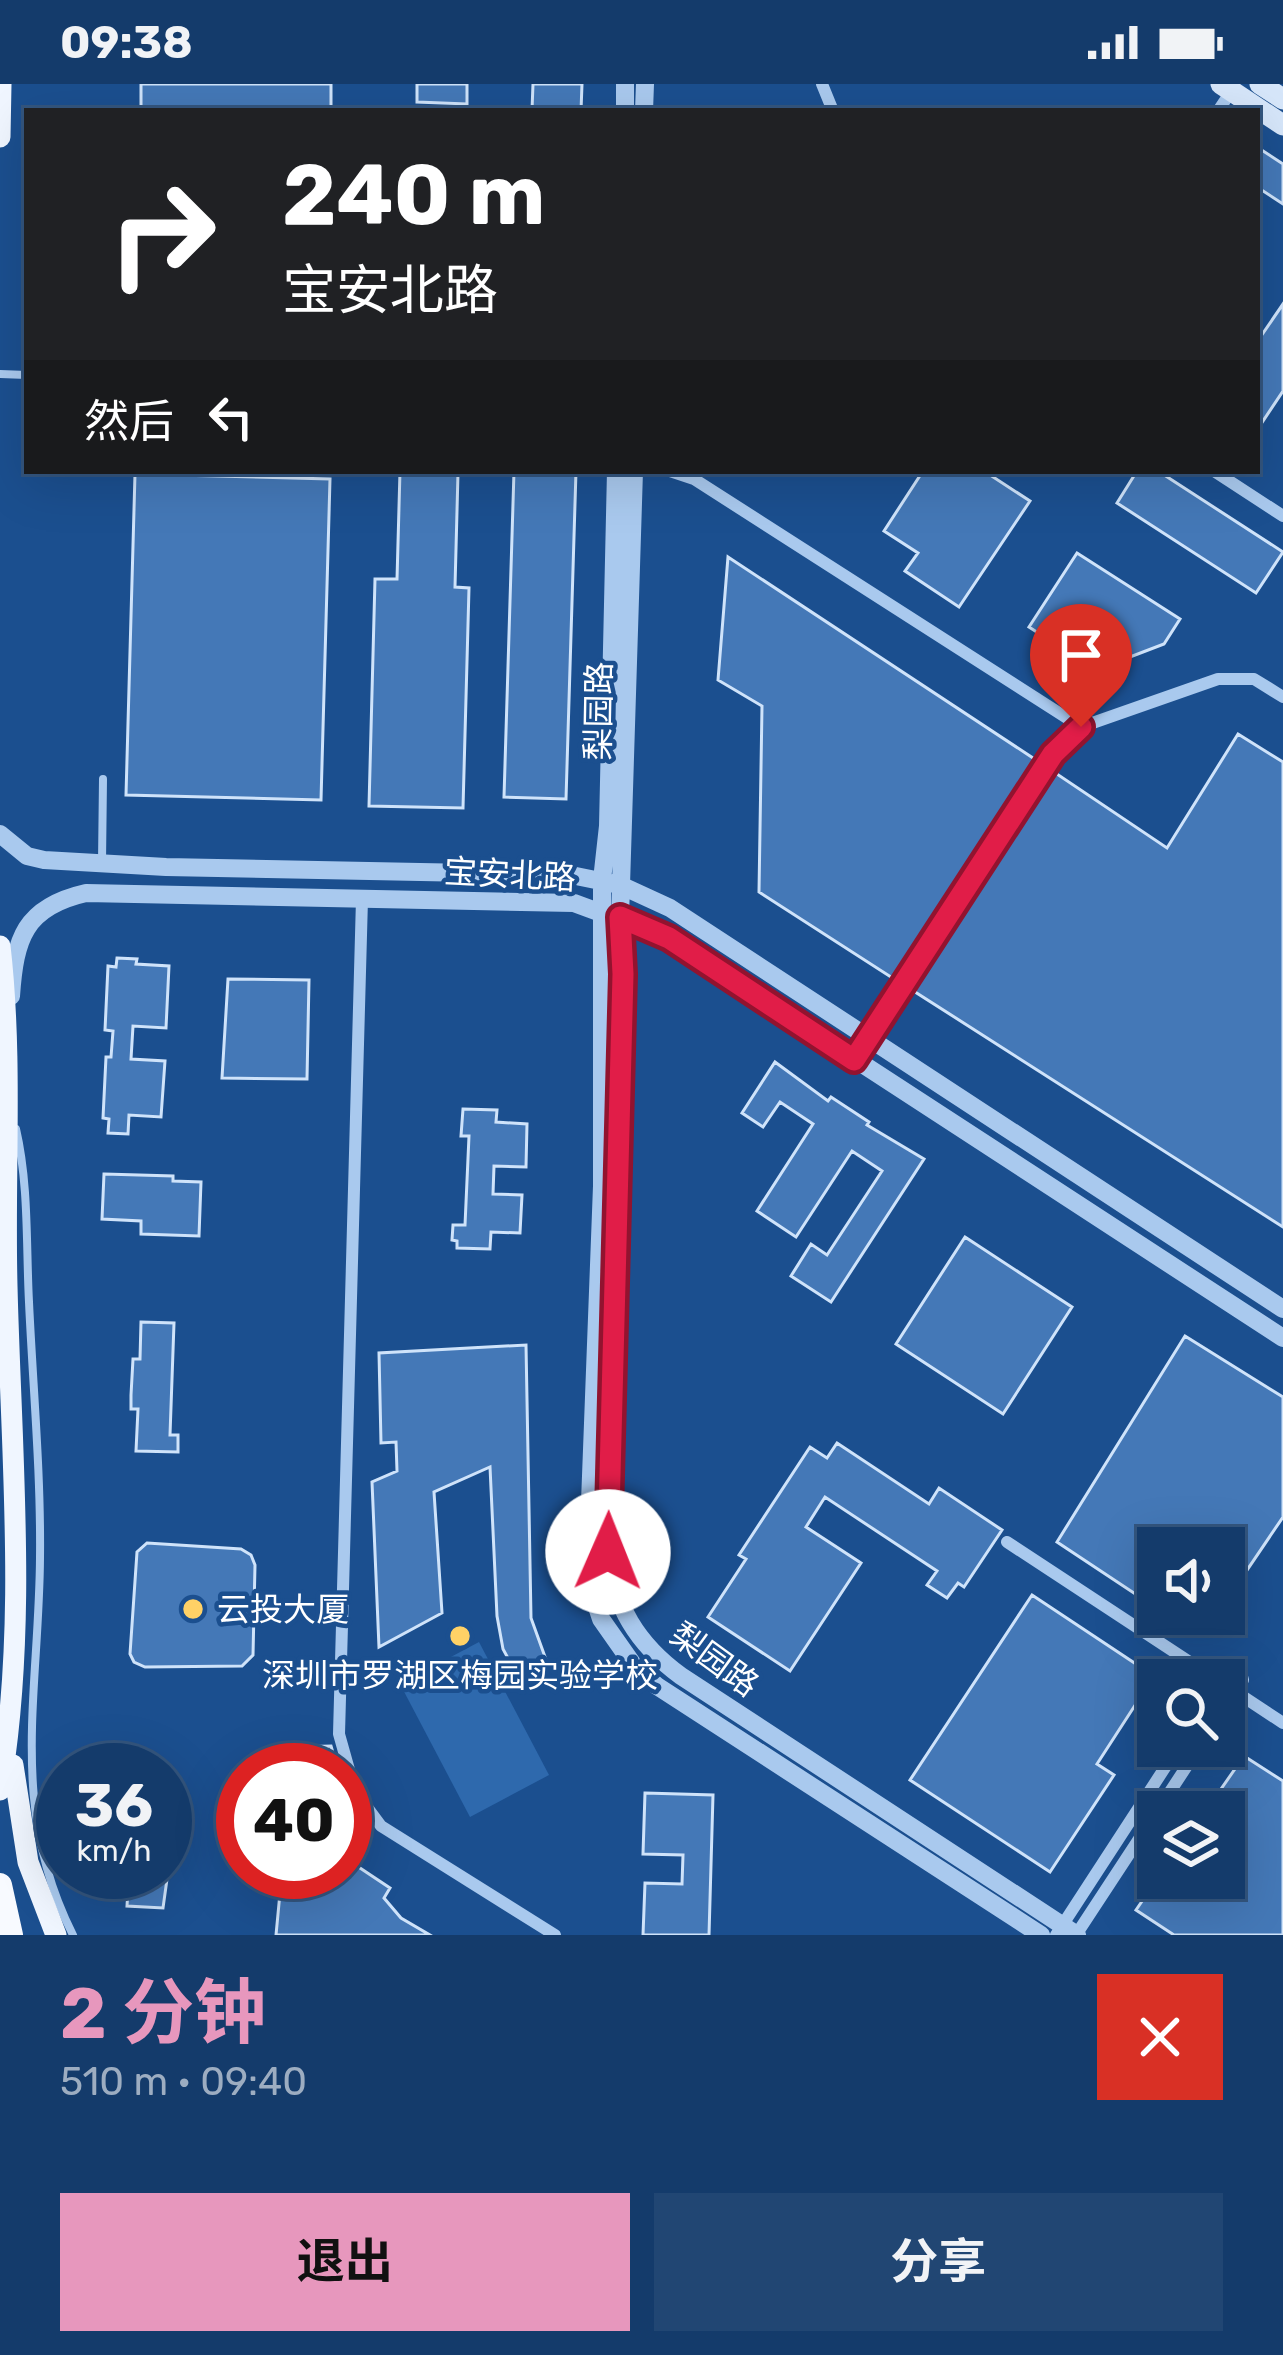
<!DOCTYPE html>
<html lang="zh">
<head>
<meta charset="utf-8">
<style>
	:root { --surface:#143b6b; --page:#214673; --text:#f1f3f6; --muted:#9dadc1; --line:#33557e; --accent:#e797bd }
	body { margin:0; font-family:Rubik,"Noto Sans SC",sans-serif; background:var(--page); color:var(--text); height:100vh; display:flex; flex-direction:column; font-size:45px; white-space:nowrap }
	* { box-sizing:border-box; margin:0 }
	p { font-size:39px; color:var(--muted) }
	.icon { flex:none; width:66px; height:66px; fill:none; stroke:currentColor; stroke-width:2; stroke-linecap:round; stroke-linejoin:round }
	.map { position:relative; height:1851px; overflow:hidden }
	.details { display:flex; flex-direction:column; background:var(--surface); flex:1 }
	.details>* { flex:none }
	.top-card { position:absolute; left:24px; top:24px; width:1236px; height:366px; border-radius:0px; box-shadow:0 12px 48px #0002,0 0 0 3px var(--line); background:#202124; color:#fff; overflow:hidden }
	.tools { position:absolute; left:1137px; top:1443px; display:grid; gap:24px }
	.tools a { display:grid; place-items:center; width:108px; height:108px; border-radius:0px; background:var(--surface); box-shadow:0 12px 48px #0002,0 0 0 3px var(--line); font-size:60px }
	.speed { position:absolute; left:36px; top:1659px; display:flex; gap:24px; font-size:60px; font-weight:700; text-align:center }
	.speed>* { display:grid; place-content:center; width:156px; height:156px; border-radius:50%; background:var(--surface); box-shadow:0 12px 48px #0002,0 0 0 3px var(--line); line-height:1 }
	.speed small { font-size:30px; font-weight:400 }
	.speed .limit { border:18px solid #d22; background:#fff; color:#111 }
	.pin { position:absolute; display:grid; place-items:center; width:102px; height:102px; color:#fff; margin:-123px -51px; border-radius:50% 50% 50% 0; rotate:-45deg; box-shadow:0 0 12px #0007 }
	.pin .icon { rotate:45deg }
	.me { position:absolute; width:132px; margin:-66px; rotate:1deg; stroke-linejoin:round; filter:drop-shadow(0 0 9px #0008) }
	.turn { display:flex; align-items:center; gap:42px; height:252px; padding:0 60px; font-size:54px }
	.turn .icon { width:156px; height:156px; stroke-width:2.5 }
	.turn b { display:block; font-size:84px; line-height:102px }
	.then { display:flex; align-items:center; height:114px; padding:0 60px; background:#0003; gap:24px; font-size:45px }
	.round { display:grid; place-items:center; flex:none; width:126px; height:126px; border-radius:0px; background:var(--page) }
	.head { display:flex; align-items:center; justify-content:space-between; height:204px; padding:0 60px }
	h1 { font-size:72px; font-weight:700; line-height:90px; color:var(--accent) }
	.primary-button { display:flex; gap:24px; margin-top:auto; padding:24px 60px }
	.primary-button a { flex:1; height:138px; border-radius:0px; background:var(--accent); color:#111; font-size:48px; font-weight:700; line-height:138px; text-align:center }
	.primary-button a+a { background:var(--page); color:var(--text) }
	.status { display:flex; justify-content:space-between; align-items:center; height:84px; padding:0 60px; background:var(--surface); direction:ltr }
	.status svg { height:33px; fill:currentColor }
	.map>svg:first-child { display:block }
</style>
</head>
<body>
<div class="status"><b>09:38</b><svg viewBox="0 0 49 12"><path d="M0 12V9h3v3zM5 12V6h3v6zM10 12V3h3v9zM15 12V0h3v12zM26 1h20v11H26zM47 4h2v5h-2z"/></svg></div>
<div class="map">
<svg width="1283" height="1851" viewBox="0 0 1283 1851">
	<rect width="100%" height="100%" fill="#1b4f8f"/>
	<!-- green -->
	<path fill="#2e69ad" d="M479,1558L549,1691L470,1733L400,1600Z"/>
	<!-- building -->
	<path fill="#4478b7" stroke="#cfe3fa" stroke-width="3" d="M141,0H331V27H141Z
		M417,0H467V20L417,18Z
		M533,0H582L581,27L532,26Z
		M1257,63L1283,80V120L1257,103Z
		M1283,220V307L1257,346V258Z
		M400,387L458,389L455,503L469,504L463,724L369,722L375,495H397Z
		M514,387H576L566,715L504,713Z
		M923,387H984L1030,417L959,523L905,487L918,469L884,447Z
		M1137,387H1158L1283,468L1256,509L1117,419Z
		M135,390L330,395L321,716L126,711Z
		M1077,469L1180,535L1164,560L1096,586L1029,543Z
		M728,473L1036,676L894,895L759,808L762,622L718,596Z
		M1238,650L1283,678V1143L912,906L1054,688L1167,764Z
		M117,874L137,875L136,880L169,882L166,944L133,942L131,975L165,977L161,1033L129,1031L128,1050L108,1049L109,1035L103,1034L106,973H111L113,947L105,946L108,882L116,883Z
		M228,895L309,896L307,995L222,994Z
		M775,978L828,1017L831,1013L869,1038L867,1041L924,1075L831,1218L791,1192L811,1160L827,1171L882,1087L852,1067L796,1153L757,1127L813,1040L780,1018L763,1043L742,1029Z
		M463,1025L497,1026L496,1038L527,1040L526,1083L494,1082L493,1110L522,1111L520,1149L491,1148L490,1165L457,1164V1157L452,1156L453,1141H465L469,1052H461Z
		M104,1090L173,1092V1097L201,1098L199,1152L141,1150V1137L102,1135Z
		M965,1153L1072,1223L1003,1330L896,1260Z
		M141,1238L174,1239L170,1351H178V1368L136,1367L138,1325H131V1311L133,1275H140Z
		M1185,1252L1283,1313V1433L1224,1520V1464H1158V1525L1057,1458Z
		M526,1261L531,1534L549,1584L523,1602L503,1565L497,1532L490,1383L434,1408L442,1529L379,1563L372,1398L397,1387L396,1358L381,1359L379,1269Z
		M837,1359L929,1420L939,1404L1002,1446L964,1503L958,1499L947,1514L927,1501L937,1487L825,1413L806,1443L861,1479L790,1587L708,1533L746,1475L739,1471L810,1363L827,1374Z
		M147,1459L241,1465L251,1471L255,1481L253,1571L242,1582L145,1583L134,1578L130,1570L137,1468Z
		M1032,1511L1154,1592L1097,1680L1114,1691L1050,1788L910,1696Z
		M331,1662L338,1686H292L294,1663Z
		M1244,1672L1283,1697V1851H1174L1136,1826L1158,1794H1224V1728H1205Z
		M645,1709L713,1711L709,1851H643L645,1799L682,1800L683,1771L643,1770Z
		M345,1774L390,1804L384,1814L401,1834L430,1851H276L282,1788H345Z
		M129,1788H168L163,1824L127,1822Z"/>
	<g fill="none" stroke-linecap="round" stroke-linejoin="round">
		<!-- service -->
		<path stroke="#a9c9ee" stroke-width="8" d="M0,290L27,291
			M102,778L103,695
			M16,1045C29,1101 26,1161 29,1218C33,1304 41,1389 40,1474C39,1610 8,1723 73,1851"/>
		<!-- minor -->
		<path stroke="#a9c9ee" stroke-width="12" d="M822,0L833,27
			M1218,27L1232,6
			M670,387L694,395L1081,643L1218,595H1254L1283,613
			M1214,387L1283,432
			M362,815L339,1650L355,1707L381,1742L555,1851
			M854,976L1053,670L1081,643
			M1007,1458L1217,1596
			M1221,1596L1228,1586L1239,1582L1243,1596L1224,1625
			M1224,1600L1283,1639
			M1056,1851L1179,1662
			M1076,1851L1200,1662"/>
		<!-- tertiary -->
		<path stroke="#a9c9ee" stroke-width="18" d="M625,27V0
			M644,27L645,0
			M616,387L608,742L602,796V1102L588,1471L591,1505L601,1535L634,1582L657,1602L1041,1851
			M634,387L620,833L623,890L608,1468C614,1522 637,1560 681,1592L1077,1851
			M0,750L27,772L44,776L166,783L571,791L620,801L670,824L1283,1225
			M11,912C15,855 24,823 86,809L574,819L669,854L1283,1254"/>
		<!-- secondary -->
		<path stroke="#d6e6fa" stroke-width="21" d="M1221,0L1283,41
			M1260,0L1283,15"/>
		<!-- primary -->
		<path stroke="#f0f6ff" stroke-width="21" d="M0,53L1,0
			M0,862C13,975 4,1089 7,1202C11,1370 28,1539 0,1706
			M13,1681L28,1778L56,1851"/>
		<!-- trunk -->
		<path stroke="#f8faff" stroke-width="24" d="M0,1801L11,1851"/>
	</g>
	<g fill="none" stroke-linecap="round" stroke-linejoin="round">
		<defs>
			<path id="route" d="M608,1468L623,890L620,833L669,854L854,976L1053,670L1081,643"/>
		</defs>
		<!-- route casing -->
		<use href="#route" stroke="#92132f" stroke-width="30"/>
		<!-- route -->
		<use href="#route" stroke="#e11d48" stroke-width="21"/>
	</g>
	<!-- markers -->
	<g fill="#ffd166" stroke="#1b4f8f" stroke-width="4.5">
		<circle cx="193" cy="1525" r="12"/>
		<circle cx="460" cy="1552" r="12"/>
	</g>
	<g text-anchor="middle" stroke-width="9" stroke-linejoin="round" paint-order="stroke">
		<!-- street labels -->
		<g font-size="33" fill="#fff" stroke="#1b4f8f">
			<text transform="translate(598 627) rotate(-89)" y="12">梨园路</text>
			<text transform="translate(510 790) rotate(3)" y="12">宝安北路</text>
			<text transform="translate(715 1575) rotate(36)" y="12">梨园路</text>
		</g>
		<!-- poi labels -->
		<g font-size="33" fill="#fff" stroke="#1b4f8f" text-anchor="start">
			<text x="217" y="1537">云投大厦</text>
			<text x="460" y="1603" text-anchor="middle">深圳市罗湖区梅园实验学校</text>
		</g>
	</g>
</svg>
<div class="tools">
<a><svg class="icon" aria-label="sound" viewBox="0 0 24 24"><path d="M4 9h4l5-4v14l-5-4H4zM17 9q2 3 0 6"/></svg></a>
<a><svg class="icon" aria-label="search" viewBox="0 0 24 24"><circle cx="10" cy="10" r="6"/><path d="M15 15l6 6"/></svg></a>
<a><svg class="icon" aria-label="layers" viewBox="0 0 24 24"><path d="M12 4l9 5-9 5-9-5zM3 14l9 5 9-5"/></svg></a>
</div>
<div class="speed"><div>36<small>km/h</small></div><div class="limit">40</div></div>
<div class="pin" style="left:1081px;top:643px;background:#d93025"><svg class="icon" aria-label="arrive" viewBox="0 0 24 24"><path d="M6 21V4h12l-3 4 3 4H6"/></svg></div>
<svg class="me" style="left:608px;top:1468px" viewBox="-20 -20 40 40"><circle r="19" fill="#fff"/><path d="M0-13L10 11 0 6-10 11z" fill="#e11d48"/></svg>
<div class="top-card">
<div class="turn"><svg class="icon" aria-label="right" viewBox="0 0 24 24"><path d="M7 20v-9h11M14 6l5 5-5 5"/></svg><div><b>240 m</b>宝安北路</div></div>
<div class="then">然后<svg class="icon" aria-label="left" viewBox="0 0 24 24"><path d="M17 20v-9H6M10 6l-5 5 5 5"/></svg></div>
</div>
</div>
<section class="details">
<div class="head"><div><h1>2 分钟</h1><p>510 m · 09:40</p></div><a class="round" style="background:#d93025;color:#fff"><svg class="icon" aria-label="close" viewBox="0 0 24 24"><path d="M6 6l12 12M18 6L6 18"/></svg></a></div>
<div class="primary-button"><a>退出</a><a>分享</a></div>
</section>
</body>
</html>
